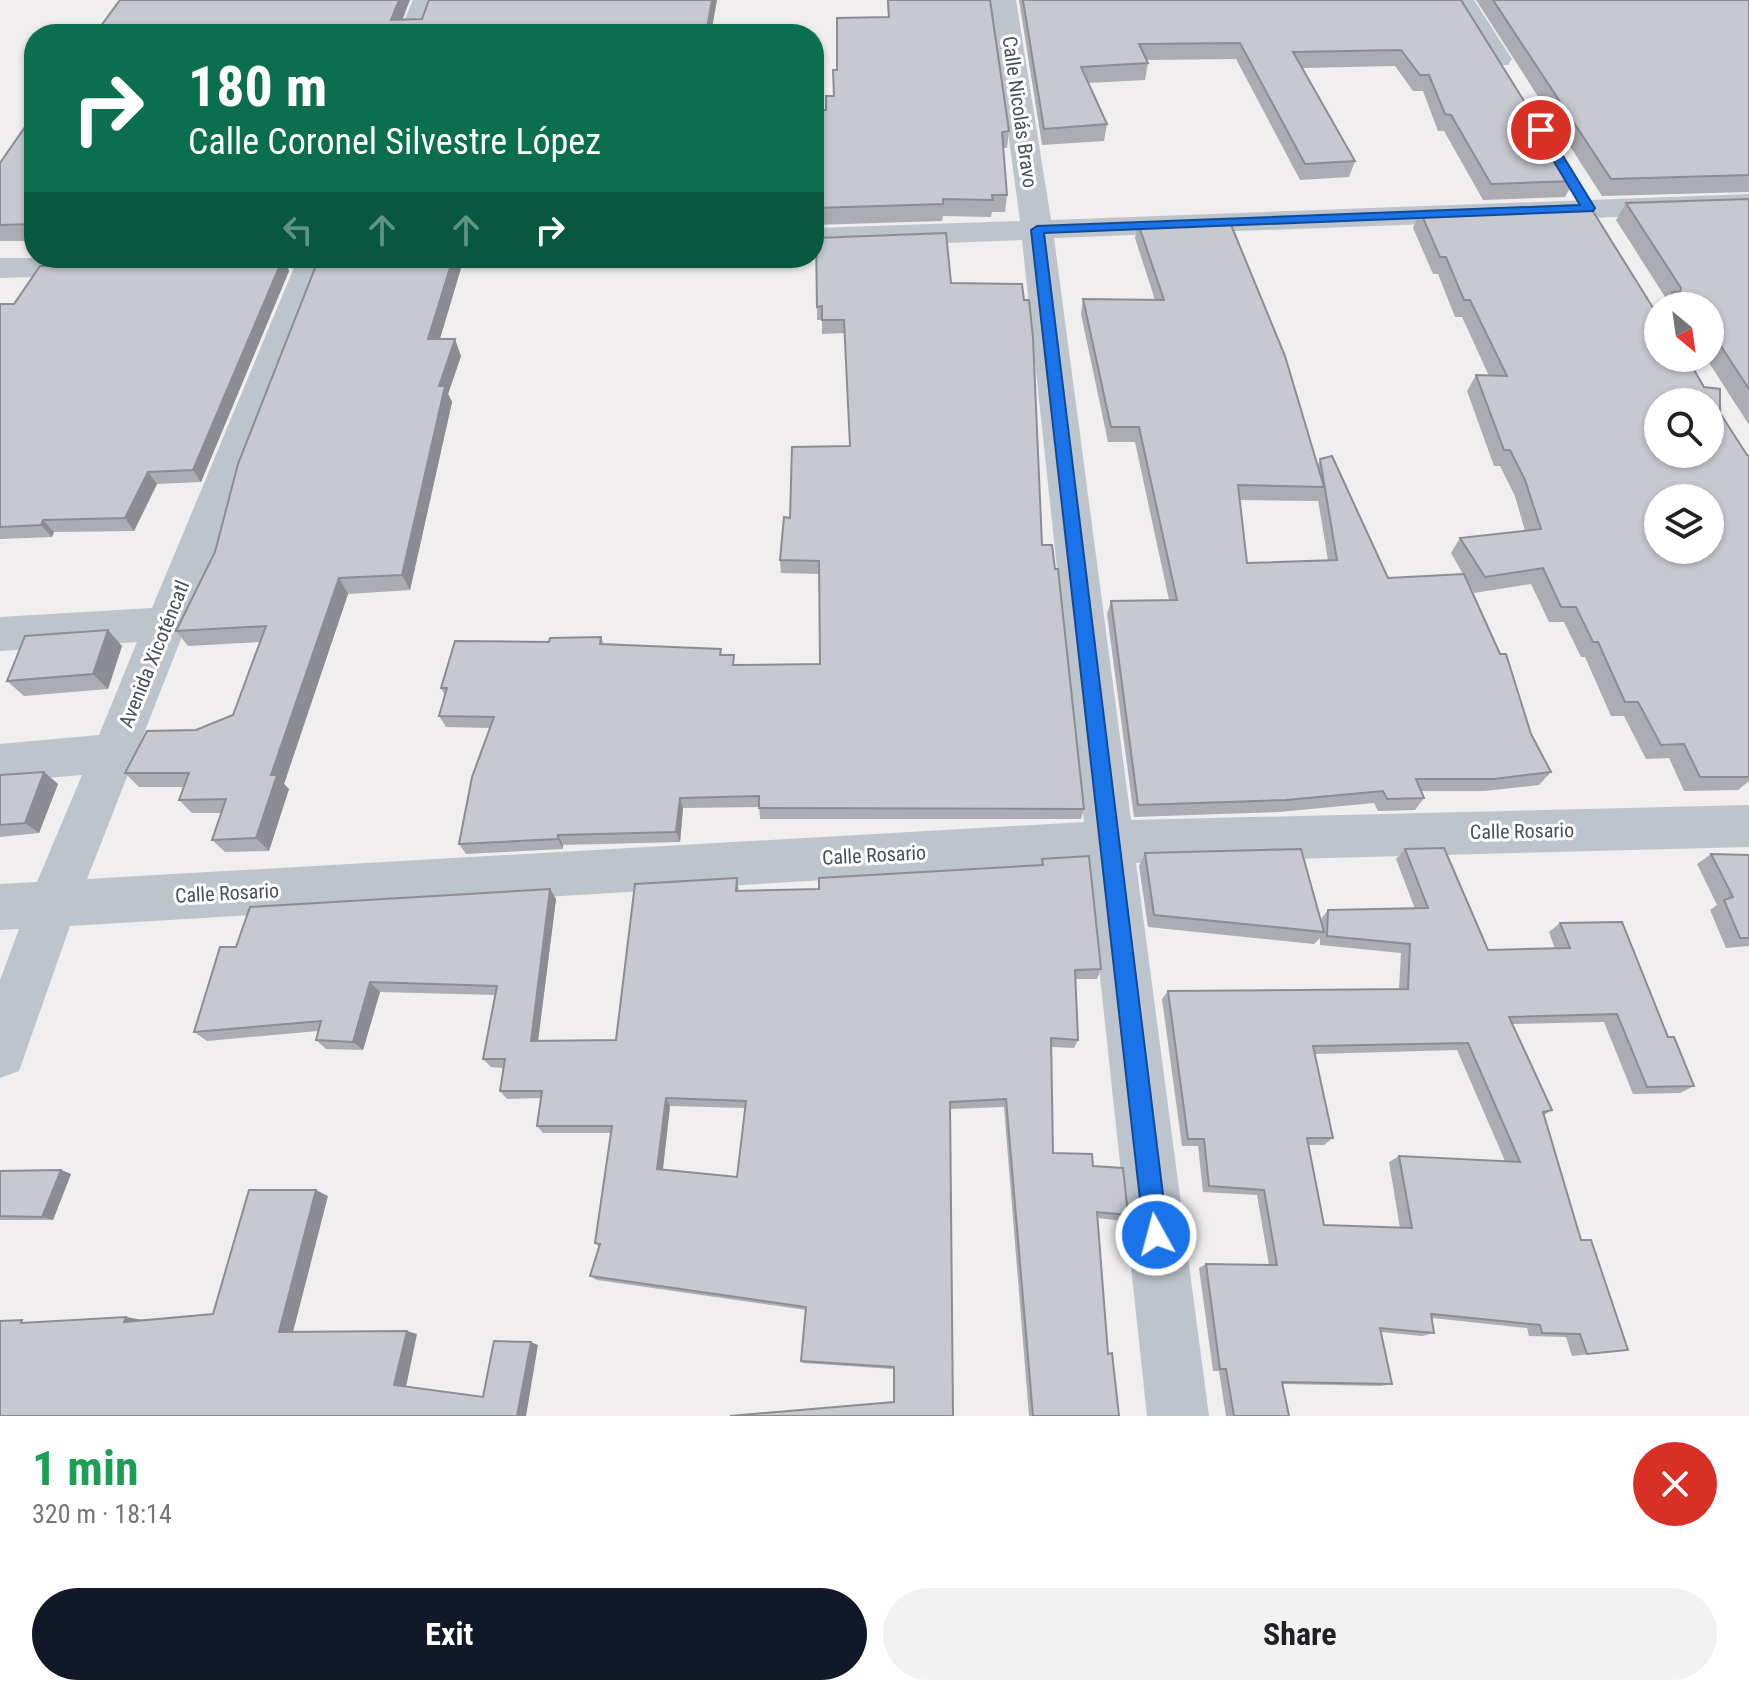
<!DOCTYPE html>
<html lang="en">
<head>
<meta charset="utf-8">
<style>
	:root { --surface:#fff; --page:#f2f2f2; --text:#202124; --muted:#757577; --accent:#111827 }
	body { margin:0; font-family:"Roboto Condensed",sans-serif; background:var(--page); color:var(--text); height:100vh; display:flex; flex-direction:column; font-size:30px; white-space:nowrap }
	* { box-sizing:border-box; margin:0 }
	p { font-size:26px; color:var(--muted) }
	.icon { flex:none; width:44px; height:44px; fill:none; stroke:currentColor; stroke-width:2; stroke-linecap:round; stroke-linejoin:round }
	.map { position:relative; height:1416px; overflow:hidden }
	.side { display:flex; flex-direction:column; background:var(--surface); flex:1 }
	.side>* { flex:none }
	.top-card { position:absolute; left:24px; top:24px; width:800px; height:244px; border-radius:32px; box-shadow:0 2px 6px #0004; background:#0b6e4f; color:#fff; overflow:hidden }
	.needle { width:52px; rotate:151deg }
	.controls { position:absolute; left:1644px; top:292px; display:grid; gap:16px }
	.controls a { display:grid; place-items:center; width:80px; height:80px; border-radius:50%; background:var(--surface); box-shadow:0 2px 6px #0004; font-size:40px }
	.pin { position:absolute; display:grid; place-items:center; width:68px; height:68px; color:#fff; margin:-34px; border:4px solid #fff; border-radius:50%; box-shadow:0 2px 8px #0007 }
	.me { position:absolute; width:88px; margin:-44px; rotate:353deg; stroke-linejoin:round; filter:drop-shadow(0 0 6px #0008) }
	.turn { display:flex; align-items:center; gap:28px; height:168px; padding:0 32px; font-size:36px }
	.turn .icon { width:104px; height:104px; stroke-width:2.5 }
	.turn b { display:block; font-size:56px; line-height:68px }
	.lanes { display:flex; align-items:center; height:76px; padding:0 32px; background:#0003; justify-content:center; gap:40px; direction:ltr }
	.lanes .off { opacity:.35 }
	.round { display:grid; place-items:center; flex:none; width:84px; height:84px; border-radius:42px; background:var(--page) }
	.head { display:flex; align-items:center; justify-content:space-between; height:136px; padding:0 32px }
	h1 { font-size:48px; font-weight:700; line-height:60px; color:#1e9e55 }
	.cta { display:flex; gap:16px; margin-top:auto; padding:16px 32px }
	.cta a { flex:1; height:92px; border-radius:48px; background:var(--accent); color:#fff; font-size:32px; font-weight:700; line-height:92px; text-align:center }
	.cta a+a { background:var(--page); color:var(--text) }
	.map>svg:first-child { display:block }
</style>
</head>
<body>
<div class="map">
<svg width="1749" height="1416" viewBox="0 0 1749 1416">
	<rect width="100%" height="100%" fill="#f0eeee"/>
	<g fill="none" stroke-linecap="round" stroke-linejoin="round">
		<!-- minor -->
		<path fill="#bdc4cc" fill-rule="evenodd" d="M413,0H439L424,34H398Z
			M990,0H1016L1051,220L1749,194V212L1054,238L1131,820L1749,805V847L1136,863L1209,1416H1147L1088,864L70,926L19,1071L0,1078V980L19,929L0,930V884L37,882L82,775L0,782V744L99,735L137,642L0,651V617L152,608L298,258H330L87,879L1084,822L1022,240L814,248V228L1020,221Z
			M1448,0H1474L1512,59L1508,65H1488Z
			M0,258H109L114,265L109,272L98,275L0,278Z"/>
	</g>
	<!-- wall -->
	<path fill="#acadb3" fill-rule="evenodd" d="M887,0H990L1009,131L1007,148H1003L1007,195L1005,212H992L991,217L943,216L942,221L814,225V110H826L834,96L837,70L888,17Z
		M1019,0H1461L1574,181L1565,197L1483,200L1444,131H1438L1423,91H1413L1395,66L1302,68L1355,161L1349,177L1300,180L1236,59L1146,60L1148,63L1145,80L1088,83L1107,124L1104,141L1042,145Z
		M1476,0H1749V192L1602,196Z
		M34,114V241H0V163Z
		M1749,199V425L1706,358H1710V306H1663L1667,300L1616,220L1626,203Z
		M1420,211L1655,311L1747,455L1749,456V781L1738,790L1684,791L1669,758L1646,759L1624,716H1611L1585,657H1581L1564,622H1549L1531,584L1474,593L1469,584L1531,734L1551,772L1539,785L1484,791H1421L1424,798L1415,810L1378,811L1374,803L1279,812L1134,817L1107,614L1111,601L1169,600L1135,442H1108L1081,314L1083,299L1155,300L1135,238L1138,223L1318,465L1320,459L1388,578L1463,574L1451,553L1460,538L1525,531L1515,496L1500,466H1494L1467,391L1476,375L1489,376L1462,317H1455L1438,274H1433L1413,228ZM1240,500L1317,501L1318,500L1328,560L1247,563Z
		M283,258L289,271L201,482L157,484L134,531L54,532L52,537L0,539V304H14Z
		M319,258H464L440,339L461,356L448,394L452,402L410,590L348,594L284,784L289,789L269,851L225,852L212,840L221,813H192L179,800L184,787H139L125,773L196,730L233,715L260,642L188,646L176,631L215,552Z
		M951,283L1042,545L1084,809L1081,819H760L759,807L683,808L680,842L563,845V849L466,854L459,844L490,728L446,727L439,716L445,696L441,688L549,642L601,637L604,644L722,655L736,665L820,664L819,574L781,573L780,560L790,518L850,446L845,333L822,334V320H817V307Z
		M122,646L108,689L24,696L7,681Z
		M44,772L58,784L39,833L0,837V775Z
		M1405,849L1488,950L1555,949L1549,932L1560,923L1668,1037L1694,1086L1680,1093L1633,1094L1604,1022L1512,1024L1552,1110L1544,1115L1581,1240L1628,1350L1572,1356L1566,1337L1529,1336L1527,1328L1432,1318L1434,1333L1422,1336L1381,1332L1392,1384L1381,1386L1283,1384L1289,1416H1226L1219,1371H1213L1199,1268L1206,1264L1269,1265L1257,1195L1203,1192L1198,1146H1182L1162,999L1168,991L1399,989L1401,953L1320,945V938L1314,944L1148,927L1139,866L1145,853L1321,919L1328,910L1415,909L1396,859ZM1457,1050L1505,1161L1399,1156L1389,1162L1400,1228L1324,1225L1308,1145H1324L1333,1138L1315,1054Z
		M1711,854L1749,855V946L1726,948L1710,910L1717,905L1697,864Z
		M1042,859L1101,969L1097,979H1075L1078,1040L1074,1048L1051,1047L1053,1153L1093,1166L1128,1215L1123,1221L1098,1218L1108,1354L1119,1416H1029L1004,1107L950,1109L893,1402V1369L803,1363L801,1361L806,1310L597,1280L590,1276L599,1247L595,1243L611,1133H543L537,1126L541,1098L507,1099L500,1091L503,1068L491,1067L483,1059L495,995L380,992L363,1050L326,1049L316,1040L318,1031L207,1041L194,1032L236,947L556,899L538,1041L616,1040L737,878L739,891L819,889L1041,865ZM670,1106L745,1108L737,1177L663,1170Z
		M61,1170L71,1174L53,1220H0V1171Z"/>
	<!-- shaded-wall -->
	<path fill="#8c8d92" d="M399,0H410L397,34L391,20Z
		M712,0H717L711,34H706Z
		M283,258L289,271L201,482L193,470Z
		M453,258H464L435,355L428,339Z
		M455,339L461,356L448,394L452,402L410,590L402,575L439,386Z
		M148,472L157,484L134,531L125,518Z
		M43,520L54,532L52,537L41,525Z
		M339,578L348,594L284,784L289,789L269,851L256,838L271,775Z
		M108,630L122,646L108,689L93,674Z
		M44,772L58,784L39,833L25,823Z
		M680,798L683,808L680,842L676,832Z
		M558,835L563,845V849L558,839Z
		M550,889L556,899L537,1049L531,1041Z
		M370,982L380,992L363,1050L353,1042Z
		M666,1098L670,1106L662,1176L657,1169Z
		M61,1170L71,1174L53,1220L42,1217Z
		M316,1190L328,1196L292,1336L279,1332Z
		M126,1317L143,1320L124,1322Z
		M407,1331L417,1334L406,1387L394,1385Z
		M531,1342L538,1345L526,1416H517Z"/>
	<!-- building -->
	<path fill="#c8c9d0" stroke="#8c8d92" stroke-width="2" fill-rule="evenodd" d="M120,0H399L391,20L422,19L429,0H712L706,34H95Z
		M888,0H990L1009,131L1002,132L1007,195H992L993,200L943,199V204L814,208V110H826V96H834L833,70H837V18L889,17Z
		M1023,0H1461L1574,181L1491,184L1451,115L1445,114L1429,75H1420L1401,50L1293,52L1355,161L1305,164L1240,43L1139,44L1148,63L1081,67L1107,124L1044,129Z
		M1493,0H1749V175L1611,179Z
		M34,114V224L0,225V163Z
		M1749,199V389L1717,340H1710V306H1672V292H1680L1681,288L1626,203Z
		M1589,205L1655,311L1658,312V358H1687L1704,387L1720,389V413L1747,455L1749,456V777H1700L1684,744L1661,745L1638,702H1625L1598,642H1593L1576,607H1561L1543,568L1485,577L1460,538L1541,529L1525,480L1510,450H1504L1476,375L1507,376L1470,300H1464L1446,257H1440L1420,211ZM1658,402H1710V454H1658ZM1658,498H1710V550H1658Z
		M1229,220L1285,356L1324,487L1238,485L1247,563L1337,560L1320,459L1332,456L1388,578L1464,574L1500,654H1506L1531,734L1551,772L1494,779H1416L1424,798L1387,799L1383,791L1286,800L1138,805L1111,601L1177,600L1139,427H1111L1083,299L1164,300L1138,223Z
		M946,233L951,283L1022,284L1024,300H1029L1033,338L1042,545H1052L1055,569H1058L1084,809L759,808V796L680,798L676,832L558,835V839L459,844L472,777L494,717L439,716L447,688H441L455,641L549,642L550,638L601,637L600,644L721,649L720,655H734L733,665L820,664L819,561L780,560L784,517L790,518L792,447L850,446L844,320H822V306L817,307L816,238Z
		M283,258L193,470L148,472L125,518L43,520L41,525L0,527V304H14L40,266Z
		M319,258H453L428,339H455L439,386H445L402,575L339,578L271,775H277L256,838L212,840L226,799L179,800L189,773H125L147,731L196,730L233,715L266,626L176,631L215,552L238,464Z
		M108,630L93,674L7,681L25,636Z
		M44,772L25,823L0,825V775Z
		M1444,848L1488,950L1570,948L1560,923L1622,922L1668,1037H1674L1694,1086L1647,1087L1617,1014L1509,1017L1552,1110L1543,1112L1581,1240H1591L1628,1350L1587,1354L1580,1334L1542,1333L1540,1325L1431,1314L1434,1333L1380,1328L1392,1384L1282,1382L1289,1416H1234L1226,1369H1220L1206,1264L1277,1265L1264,1190L1209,1186L1204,1139H1188L1168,991L1408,989L1410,944L1327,936L1328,910L1428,908L1405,849ZM1468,1043L1520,1162L1399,1156L1412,1228L1324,1225L1307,1138H1333L1313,1046Z
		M1301,849L1324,932L1154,915L1145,853Z
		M1711,854L1749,855V938H1740L1724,900L1733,897Z
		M1089,856L1101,969L1075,970L1078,1040L1051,1038L1053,1153L1092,1154L1093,1166L1123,1168L1128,1215L1097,1212L1108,1354L1112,1353L1119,1416H1033L1006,1099L950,1102L953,1416H730L894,1402V1367L801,1361L806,1307L590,1276L600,1244L595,1243L612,1126H537L542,1091H500L505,1059H483L497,986L370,982L353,1042L316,1040L321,1021L194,1032L220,947H236L250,907L550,889L531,1041L616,1040L635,884L737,878L736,891L819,889V878L1043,865L1042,859ZM666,1098L746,1101L737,1177L657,1169Z
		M61,1170L42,1217L0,1216V1171Z
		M249,1190H316L279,1332L407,1331L394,1385L483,1397L494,1341L531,1342L517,1416H0V1321L22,1320L21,1323L126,1317L124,1322L213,1314Z"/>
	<!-- route -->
	<path fill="#1a73e8" stroke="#114b97" stroke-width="2" d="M1541,127L1547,130L1595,208L1593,211L1044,233L1168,1235L1165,1243L1156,1247L1148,1243L1144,1235L1031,230L1037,226L1580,205L1535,130Z"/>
	<g text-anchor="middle" stroke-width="6" stroke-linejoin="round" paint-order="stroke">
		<!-- street labels -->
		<g font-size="20" fill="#47505a" stroke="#fff">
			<text transform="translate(1020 112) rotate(82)" y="7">Calle Nicolás Bravo</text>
			<text transform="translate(154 654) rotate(-68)" y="7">Avenida Xicoténcatl</text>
			<text transform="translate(1522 831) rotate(-1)" y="7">Calle Rosario</text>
			<text transform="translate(874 855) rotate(-3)" y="7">Calle Rosario</text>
			<text transform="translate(227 893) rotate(-3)" y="7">Calle Rosario</text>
		</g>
	</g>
</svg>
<div class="controls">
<a><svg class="needle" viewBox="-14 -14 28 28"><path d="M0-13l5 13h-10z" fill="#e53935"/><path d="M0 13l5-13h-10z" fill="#757577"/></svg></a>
<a><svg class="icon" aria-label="search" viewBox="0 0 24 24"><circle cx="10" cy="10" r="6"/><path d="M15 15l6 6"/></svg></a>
<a><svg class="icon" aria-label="layers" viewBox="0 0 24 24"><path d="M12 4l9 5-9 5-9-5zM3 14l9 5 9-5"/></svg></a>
</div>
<div class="pin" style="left:1541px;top:130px;background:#d93025"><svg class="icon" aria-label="arrive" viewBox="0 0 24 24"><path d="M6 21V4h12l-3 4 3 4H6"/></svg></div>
<svg class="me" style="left:1156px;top:1235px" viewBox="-20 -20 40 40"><circle r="17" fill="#1a73e8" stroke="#fff" stroke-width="3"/><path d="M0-11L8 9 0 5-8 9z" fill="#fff"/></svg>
<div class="top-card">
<div class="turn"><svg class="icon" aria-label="right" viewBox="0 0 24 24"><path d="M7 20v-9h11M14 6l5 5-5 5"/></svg><div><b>180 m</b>Calle Coronel Silvestre López</div></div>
<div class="lanes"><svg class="icon off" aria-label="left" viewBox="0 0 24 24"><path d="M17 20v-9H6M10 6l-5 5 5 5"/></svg><svg class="icon off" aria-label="ahead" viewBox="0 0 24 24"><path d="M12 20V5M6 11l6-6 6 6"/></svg><svg class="icon off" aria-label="ahead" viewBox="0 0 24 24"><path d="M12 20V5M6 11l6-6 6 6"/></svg><svg class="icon" aria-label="right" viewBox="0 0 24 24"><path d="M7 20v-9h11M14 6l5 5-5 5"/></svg></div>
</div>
</div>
<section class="side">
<div class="head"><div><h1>1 min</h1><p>320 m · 18:14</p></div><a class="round" style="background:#d93025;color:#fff"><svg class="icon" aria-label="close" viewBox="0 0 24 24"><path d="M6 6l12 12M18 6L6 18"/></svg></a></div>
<div class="cta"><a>Exit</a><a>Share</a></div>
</section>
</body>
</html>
